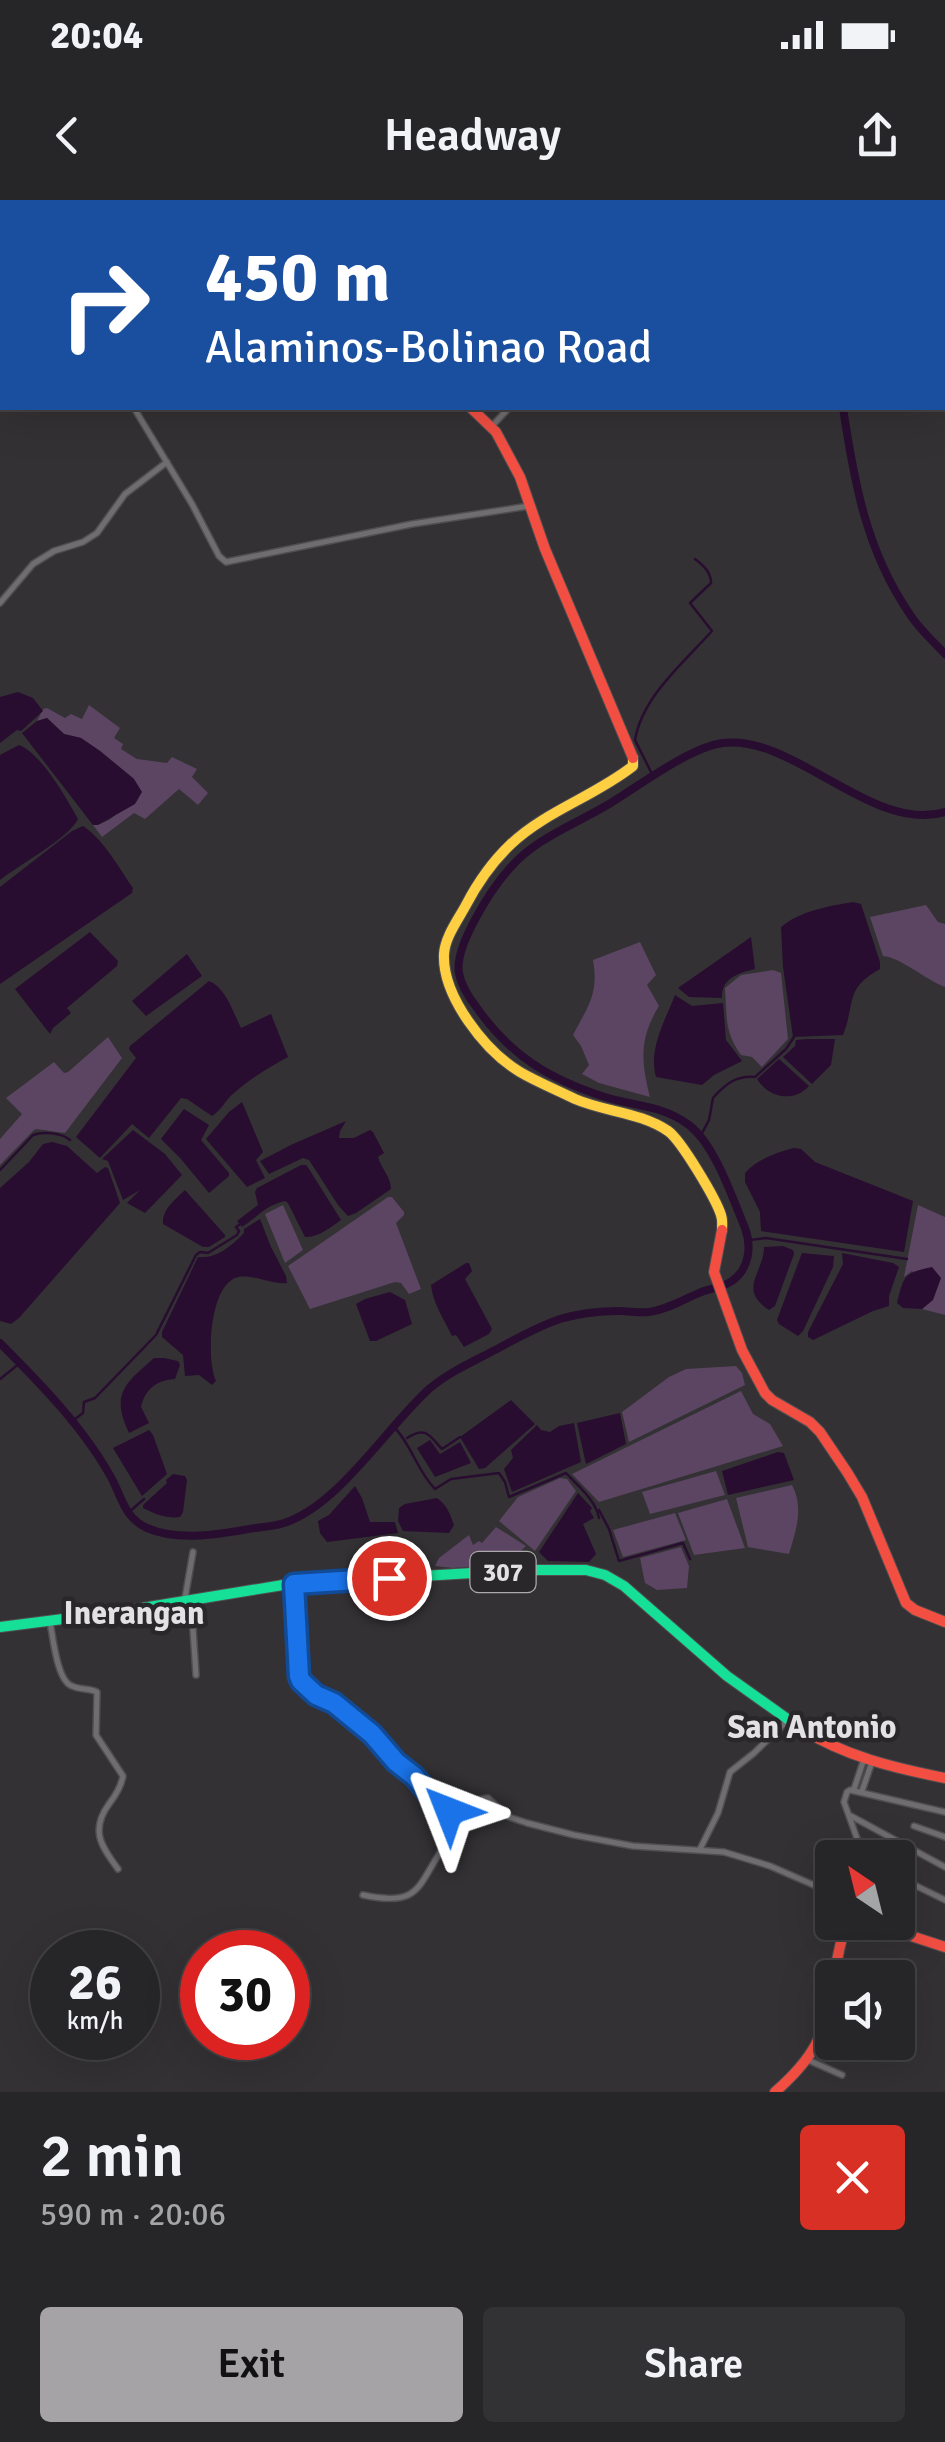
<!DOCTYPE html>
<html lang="en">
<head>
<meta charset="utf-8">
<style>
	:root { --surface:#262527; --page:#323133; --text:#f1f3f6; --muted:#a4a5a7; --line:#424244; --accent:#a5a3a6 }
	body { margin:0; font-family:Signika,sans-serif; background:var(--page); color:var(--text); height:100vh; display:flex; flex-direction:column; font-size:38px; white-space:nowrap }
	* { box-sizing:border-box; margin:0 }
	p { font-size:32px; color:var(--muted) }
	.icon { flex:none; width:55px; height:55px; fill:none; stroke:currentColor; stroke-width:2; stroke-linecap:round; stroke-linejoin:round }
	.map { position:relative; height:1892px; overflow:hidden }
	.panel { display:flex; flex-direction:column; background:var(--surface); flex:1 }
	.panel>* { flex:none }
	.guide { position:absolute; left:0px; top:0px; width:945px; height:210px; box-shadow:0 10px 40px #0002,0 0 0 2px var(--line); background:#1a4fa0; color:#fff; overflow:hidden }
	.needle { width:65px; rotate:325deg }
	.fabs { position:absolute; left:815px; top:1640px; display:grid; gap:20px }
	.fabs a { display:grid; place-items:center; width:100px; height:100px; border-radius:10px; background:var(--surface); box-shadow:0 10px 40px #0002,0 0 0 2px var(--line); font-size:50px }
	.speed { position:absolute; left:30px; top:1730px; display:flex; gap:20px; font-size:50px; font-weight:700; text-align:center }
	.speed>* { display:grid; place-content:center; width:130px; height:130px; border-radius:50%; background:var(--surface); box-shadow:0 10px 40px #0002,0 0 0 2px var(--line); line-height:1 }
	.speed small { font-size:25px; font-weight:400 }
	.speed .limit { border:15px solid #d22; background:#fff; color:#111 }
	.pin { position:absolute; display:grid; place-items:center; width:85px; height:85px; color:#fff; margin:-42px; border:5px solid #fff; border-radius:50%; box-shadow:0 2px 10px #0007 }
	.me { position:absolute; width:110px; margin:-55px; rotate:315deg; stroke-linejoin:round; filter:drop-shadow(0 0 8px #0008) }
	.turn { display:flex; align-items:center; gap:35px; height:210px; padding:0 40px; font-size:45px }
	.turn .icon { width:130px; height:130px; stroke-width:2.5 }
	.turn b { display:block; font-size:70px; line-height:85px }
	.round { display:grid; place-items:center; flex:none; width:105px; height:105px; border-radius:10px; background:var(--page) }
	.overview { display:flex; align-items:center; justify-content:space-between; height:170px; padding:0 40px }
	h1 { font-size:60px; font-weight:600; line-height:75px }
	.action { display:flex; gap:20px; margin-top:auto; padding:20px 40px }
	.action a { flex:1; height:115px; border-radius:10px; background:var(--accent); color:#111; font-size:40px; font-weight:600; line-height:115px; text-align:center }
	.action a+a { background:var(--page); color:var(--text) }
	.status { display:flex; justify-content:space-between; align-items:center; height:70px; padding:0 50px; background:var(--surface); direction:ltr }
	.status svg { height:28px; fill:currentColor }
	header { display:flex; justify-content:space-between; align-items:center; height:130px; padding:0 40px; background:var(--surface); font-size:45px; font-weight:600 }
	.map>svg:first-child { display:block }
</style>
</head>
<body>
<div class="status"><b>20:04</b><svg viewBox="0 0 49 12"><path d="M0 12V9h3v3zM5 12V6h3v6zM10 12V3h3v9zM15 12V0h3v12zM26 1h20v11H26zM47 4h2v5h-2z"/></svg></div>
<header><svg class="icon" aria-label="back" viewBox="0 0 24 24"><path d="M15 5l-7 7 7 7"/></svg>Headway<svg class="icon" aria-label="share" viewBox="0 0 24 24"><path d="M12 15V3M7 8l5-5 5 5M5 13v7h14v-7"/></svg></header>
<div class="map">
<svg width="945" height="1892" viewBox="0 0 945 1892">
	<rect width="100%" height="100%" fill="#333134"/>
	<!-- green -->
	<path fill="#5b4562" d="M89,505L120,528L114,538L123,544L121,549L137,559L167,563L172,557L197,569L192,577L208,593L198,605L179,589L145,619L134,613L102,637L93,625C120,622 124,601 134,579L100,551L81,538L64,534L47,518L37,521L43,509L47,508L65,518L71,514L82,519Z
		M926,705L938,722L945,724V787C926,780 900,757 883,756L870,717Z
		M640,742L656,775L647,785L659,806C639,839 641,861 650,897L599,883L582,874L589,865L581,846L573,835C588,806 599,794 593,760Z
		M773,770L781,773L788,839L762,867L752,857L741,855C724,831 727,816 725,788L741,775Z
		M108,837L122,858L65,933L36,929L33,931L0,965V939L22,914L6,898L54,862L64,873L68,872Z
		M388,997H392L404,1012V1015L396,1023L421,1089L409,1094L401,1083L395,1082L310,1109L288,1066Z
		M283,1005L303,1050L285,1063L265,1014Z
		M918,1005L945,1017V1115L922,1109L933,1099L912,1071L904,1077Z
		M736,1166L742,1173L745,1185L629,1242L622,1212L669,1177L686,1169Z
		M741,1191L753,1214L770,1224L783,1246L599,1302L572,1274Z
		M716,1271L725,1295L650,1314L642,1292Z
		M560,1278L567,1279L576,1291L535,1351L499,1321L518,1297Z
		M792,1285C804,1307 796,1331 789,1354L748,1347L736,1298Z
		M727,1299L745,1348L694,1355L678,1313Z
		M675,1313L686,1340L623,1357L613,1330Z
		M496,1327L526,1346L507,1364L453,1368L435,1366L439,1358L469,1335L473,1345L479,1341L482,1343Z
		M681,1347L689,1366L687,1388L657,1390L645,1383L640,1358Z"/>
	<!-- water -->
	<path fill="#280d30" d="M18,492L33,498L43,511L21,531L17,530L0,543V497Z
		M47,518L64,534L81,538L100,551L134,579L142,592L135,604L98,625H93L22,533L37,521Z
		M19,545C42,554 66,598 78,619C69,638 19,665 0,680V555Z
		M83,626C104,640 119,668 133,688L132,693L0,784V687L72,631Z
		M853,702L861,704L880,762V769C844,789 856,802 843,835L793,837L783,767L781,727C800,711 829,706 853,702Z
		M90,732L118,761L117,766L67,808L71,813L53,828L50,834L15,789Z
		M751,737L755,769C739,773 721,778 722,798L689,797L678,788Z
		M187,754L202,776L146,816L132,801Z
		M209,781C226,788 233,812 241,828L271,814L288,857C269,867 250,879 234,893C225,900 222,910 212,916L187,899L181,898L149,938L132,924L100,958L76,937L136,858L129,849L130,846Z
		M675,795L692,806L723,803L726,840L742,861L714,875L702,885L656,877C648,849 665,821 675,795Z
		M807,839H835L831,865L812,884L783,857L795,846L796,840Z
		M779,859L809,886C794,903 769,898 757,879Z
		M242,902L263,952L256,960L265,978L247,987L206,939L229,912Z
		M184,909L209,925L201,940L229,973V976L209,993L181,959L161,939Z
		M346,921L340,931L339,938H354L370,930L373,932L384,953L378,957C381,968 391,977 391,989L356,1013L348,1016L338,1005L309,960L303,958L269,974L260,961L293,944Z
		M133,930L165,954L182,975L145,1013L127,1003L140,990L123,1000L108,961L102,959Z
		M52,942L67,946L97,973L105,967L108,968L120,1003L19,1118L11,1124L0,1121V988L29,962L43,944Z
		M794,948L801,949L815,962L913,1001L904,1052L761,1031L760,1012L745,982V973C756,960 777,952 794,948Z
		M301,965H306L309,969L341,1020C331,1027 318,1038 305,1037L288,1003L285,1001C264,1006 259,1016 242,1027L237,1021L258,1005L255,992L257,988Z
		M185,990L225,1035V1037L209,1047H203L163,1024C162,1009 175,1000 185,990Z
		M260,1019L271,1047L286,1076L287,1083C271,1085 254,1074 238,1077C209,1084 206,1160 216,1181L212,1185L199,1175L185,1176L183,1155L162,1137V1132L198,1057C217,1059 231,1046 244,1033V1029Z
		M783,1046L793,1050L794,1054L775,1106L769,1110C737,1089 764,1073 764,1047Z
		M802,1053L834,1056L833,1067L803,1131L798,1136L779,1124L777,1120Z
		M842,1053L893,1063L899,1067L889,1096V1106L873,1111L813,1140L808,1137V1132L843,1064Z
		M466,1063H469L472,1071L465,1079L492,1129L489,1134L464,1147L456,1135L452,1136C444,1119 433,1104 431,1085Z
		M932,1067L941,1078L933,1100L922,1109L903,1108L897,1103C904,1076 903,1073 932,1067Z
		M390,1092L405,1100L412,1124L376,1141H370L356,1104L365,1099Z
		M154,1158H164L178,1161L180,1165L175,1179C157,1180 145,1189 141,1207L149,1223L129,1233C110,1193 126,1183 154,1158Z
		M511,1200L535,1224L485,1268L479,1269L460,1237Z
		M620,1213L626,1244L586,1264L577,1223Z
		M574,1223L581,1262L512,1292L504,1269L513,1258L511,1250L537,1225L541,1230L550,1232L559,1226Z
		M149,1230L153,1235L167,1274L142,1296L113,1248Z
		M430,1240L440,1254L460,1242L471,1263L435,1277L417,1248Z
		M778,1252L784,1253L794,1280L728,1295L722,1271Z
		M173,1274L185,1276L187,1280L183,1312L180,1317C168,1319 154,1314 143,1308V1305L167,1283L166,1280Z
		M355,1286L362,1298L370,1322H395L398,1333L327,1342L320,1333L318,1321L329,1315Z
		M578,1293L592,1308L590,1311L594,1318L583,1324L596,1354L589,1362L548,1361L539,1352Z
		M437,1298C447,1305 450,1314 454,1325L449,1333L403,1331L398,1321L399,1308L405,1304Z"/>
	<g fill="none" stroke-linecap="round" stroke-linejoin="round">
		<!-- stream -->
		<path stroke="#280d30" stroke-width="2.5" d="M653,576L635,540C642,497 684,462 712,431L690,403L711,383C711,372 703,365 695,359
			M701,935L709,920L713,898C725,884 737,875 755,877L786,849L794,837
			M0,970L33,935C43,931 62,933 70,940
			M750,1040L766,1038L907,1059
			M0,1179L20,1163
			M71,1222L83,1213L84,1202L95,1198L156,1135L196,1055L200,1052L208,1053L237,1035L239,1031L236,1027L239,1025
			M394,1227C412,1245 417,1271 435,1289L451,1279L499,1273L505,1282L509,1297L566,1273C579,1287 595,1299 599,1318
			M407,1238C427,1225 430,1237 442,1249L460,1237
			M599,1310L609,1329L619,1361L683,1343L690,1359
			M128,1313L144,1299"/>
		<!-- river -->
		<path stroke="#280d30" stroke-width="8" d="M837,2L838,0
			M843,208C854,281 866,350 909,413C918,428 933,441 945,454
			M0,1143C41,1184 86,1230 113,1281C122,1299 126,1319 147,1328C179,1342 222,1334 255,1328C264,1327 275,1326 284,1323C339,1305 386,1228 429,1189C449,1172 474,1161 497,1149C517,1138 539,1126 560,1119C577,1114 601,1111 619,1111C629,1111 639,1113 649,1112C670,1109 685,1098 704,1091C714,1088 723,1087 732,1081C749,1069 752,1047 745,1028C732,997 715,945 689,925C663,905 633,906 605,897C549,879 511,856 477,808C470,799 461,785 459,773C454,746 492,688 510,668C536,638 576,624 609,604C639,586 690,547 723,543C794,534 873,634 945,612"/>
		<defs>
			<path id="street" d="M75,0L76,2
				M367,0L368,2
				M0,176L2,175
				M134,208L192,304L219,356L226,362L412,324L529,306
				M491,227L509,208
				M0,403L33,364L54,351L83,342L97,333L125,294L167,262
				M294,1385L299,1476L316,1495L334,1503L372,1534L396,1562L414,1576L444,1611C460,1611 472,1598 488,1598L509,1617L527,1623L574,1635L633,1646L724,1652L770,1666L832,1693
				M185,1398L193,1352
				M191,1399L196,1475
				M50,1422C53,1437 57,1481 72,1486C80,1490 89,1488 97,1492L96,1535L123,1576C121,1587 116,1595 109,1604C90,1630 101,1646 118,1669
				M854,1589L864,1559
				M862,1591L872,1562
				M851,1616L945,1667
				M914,1626L945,1637
				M700,1649L718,1613L730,1572L754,1553L785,1523
				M864,1658L844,1602L847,1592L850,1590L945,1612
				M898,1677L945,1700
				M363,1695C423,1708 417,1684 447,1642L444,1611
				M808,1860L842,1875"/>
			<path id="fast" d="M0,1427L118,1412L283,1385L389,1378L522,1370H586L605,1375L624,1386L727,1476L800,1528"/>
			<path id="slow" d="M633,558V566C595,596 546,611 511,644C493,661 477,684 466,705C458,720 445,737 444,754C442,796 485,851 520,872C537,882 557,890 575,899C605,912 640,912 668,931C681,940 716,999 721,1015C723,1021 722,1024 722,1030"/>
			<path id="jam" d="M471,208L496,232L520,277L545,349L633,558
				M722,1030L714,1072L742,1150L765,1193L772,1200L810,1222L820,1232L847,1272L862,1297L906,1403L915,1410L945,1422
				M800,1528C844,1556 894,1568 945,1578
				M883,1722L902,1733L945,1747
				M775,1892C791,1878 806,1863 816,1844C835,1807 832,1761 847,1722"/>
		</defs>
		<!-- street casing -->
		<use href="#street" stroke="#504e50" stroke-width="8"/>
		<!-- fast casing -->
		<use href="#fast" stroke="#504e50" stroke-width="12"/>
		<!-- slow casing -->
		<use href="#slow" stroke="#504e50" stroke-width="12"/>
		<!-- jam casing -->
		<use href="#jam" stroke="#504e50" stroke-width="12"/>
		<!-- street -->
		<use href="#street" stroke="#6f6d70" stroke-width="5"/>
		<!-- fast -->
		<use href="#fast" stroke="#16e098" stroke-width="10"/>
		<!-- slow -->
		<use href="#slow" stroke="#ffcf43" stroke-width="10"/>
		<!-- jam -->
		<use href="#jam" stroke="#f24e42" stroke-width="10"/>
	</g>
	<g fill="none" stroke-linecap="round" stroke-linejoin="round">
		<defs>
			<path id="route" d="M389,1378L294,1384L299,1476L301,1481L316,1495L334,1503L372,1534L396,1562L414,1576L441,1608L449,1611"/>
		</defs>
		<!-- route casing -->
		<use href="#route" stroke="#114b97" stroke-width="25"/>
		<!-- route -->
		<use href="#route" stroke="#1a73e8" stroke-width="18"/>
	</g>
	<g text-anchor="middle" stroke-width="9" stroke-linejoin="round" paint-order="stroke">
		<!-- shield labels -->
		<rect fill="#2a272b" stroke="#aca9ac" stroke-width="2.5" x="470.5" y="1352" width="65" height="40" rx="8"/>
		<g font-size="25" font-weight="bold" fill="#e3e1e4">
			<text x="503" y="1381">307</text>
		</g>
		<!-- quarter labels -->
		<g font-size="32" font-weight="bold" fill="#e3e1e4" stroke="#2a272b">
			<text x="134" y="1424">Inerangan</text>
			<text x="812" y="1538">San Antonio</text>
		</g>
	</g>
</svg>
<div class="fabs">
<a><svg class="needle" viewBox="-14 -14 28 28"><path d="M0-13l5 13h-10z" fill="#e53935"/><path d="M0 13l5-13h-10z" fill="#a4a5a7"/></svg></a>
<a><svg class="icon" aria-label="sound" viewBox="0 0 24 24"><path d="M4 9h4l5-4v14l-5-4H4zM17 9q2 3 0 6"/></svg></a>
</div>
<div class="speed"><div>26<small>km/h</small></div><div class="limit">30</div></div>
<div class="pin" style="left:389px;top:1378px;background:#d93025"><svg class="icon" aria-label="arrive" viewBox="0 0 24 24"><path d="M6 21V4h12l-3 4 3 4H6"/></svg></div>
<svg class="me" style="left:449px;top:1611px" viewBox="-20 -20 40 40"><path d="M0-17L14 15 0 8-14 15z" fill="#1a73e8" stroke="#fff" stroke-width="4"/></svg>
<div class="guide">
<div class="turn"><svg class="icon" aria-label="right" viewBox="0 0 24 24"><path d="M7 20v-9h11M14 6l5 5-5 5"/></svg><div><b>450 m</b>Alaminos-Bolinao Road</div></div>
</div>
</div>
<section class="panel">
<div class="overview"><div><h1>2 min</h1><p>590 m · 20:06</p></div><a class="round" style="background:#d93025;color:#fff"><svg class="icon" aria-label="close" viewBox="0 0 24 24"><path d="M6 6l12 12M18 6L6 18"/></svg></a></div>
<div class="action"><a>Exit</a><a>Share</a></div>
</section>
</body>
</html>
